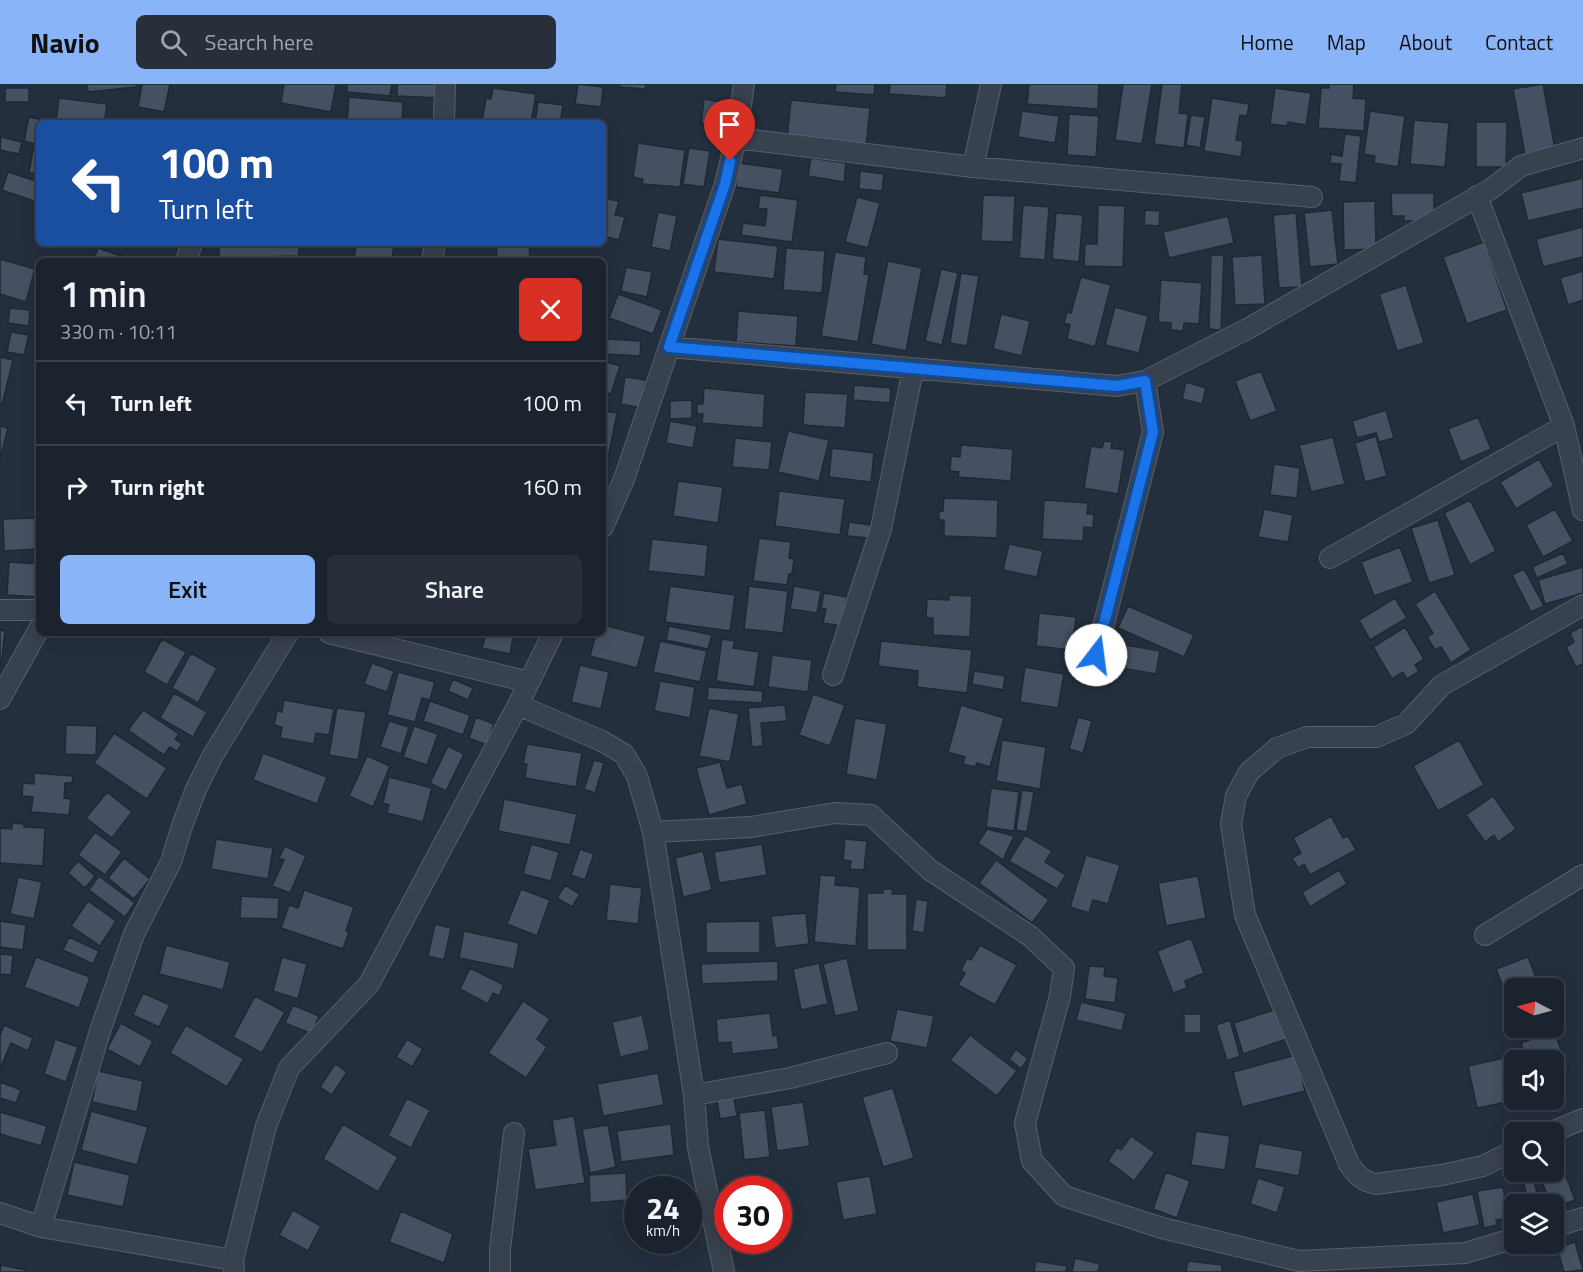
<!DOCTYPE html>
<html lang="en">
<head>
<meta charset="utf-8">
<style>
	:root { --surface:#1b232e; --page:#282f3a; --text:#f1f3f6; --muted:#a0a4aa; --line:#39404a; --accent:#8ab4f8 }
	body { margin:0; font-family:"Titillium Web",sans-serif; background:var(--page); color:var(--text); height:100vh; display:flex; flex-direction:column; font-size:22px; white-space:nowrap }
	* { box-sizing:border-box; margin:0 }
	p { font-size:20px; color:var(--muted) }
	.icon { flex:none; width:33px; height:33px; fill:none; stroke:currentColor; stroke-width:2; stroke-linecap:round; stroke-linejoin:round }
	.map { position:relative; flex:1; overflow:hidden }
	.side { position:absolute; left:36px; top:174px; width:570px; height:378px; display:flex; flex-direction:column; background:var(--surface); border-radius:9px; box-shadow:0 3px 15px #0003,0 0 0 2px var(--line) }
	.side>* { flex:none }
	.banner { position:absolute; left:36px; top:36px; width:570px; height:126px; border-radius:9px; box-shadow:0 3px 15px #0003,0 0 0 2px var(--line); background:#1a4fa0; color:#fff; overflow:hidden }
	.needle { width:39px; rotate:276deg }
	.tools { position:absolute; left:1504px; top:894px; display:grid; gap:12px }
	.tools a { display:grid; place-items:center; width:60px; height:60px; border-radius:9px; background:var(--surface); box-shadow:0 3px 15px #0003,0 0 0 2px var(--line); font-size:30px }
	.speed { position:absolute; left:624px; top:1092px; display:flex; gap:12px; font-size:30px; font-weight:700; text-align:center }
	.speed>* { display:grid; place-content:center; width:78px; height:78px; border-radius:50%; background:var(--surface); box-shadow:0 3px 15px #0003,0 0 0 2px var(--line); line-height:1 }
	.speed small { font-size:15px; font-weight:400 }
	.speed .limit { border:9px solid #d22; background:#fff; color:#111 }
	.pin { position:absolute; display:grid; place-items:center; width:51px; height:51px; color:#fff; margin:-62px -26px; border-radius:50% 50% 50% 0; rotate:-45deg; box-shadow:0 0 6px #0007 }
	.pin .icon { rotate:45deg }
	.me { position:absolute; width:66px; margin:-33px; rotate:15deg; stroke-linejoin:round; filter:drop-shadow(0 0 4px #0008) }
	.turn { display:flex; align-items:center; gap:21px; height:126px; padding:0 24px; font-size:27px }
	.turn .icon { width:78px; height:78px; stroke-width:2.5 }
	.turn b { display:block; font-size:42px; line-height:51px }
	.round { display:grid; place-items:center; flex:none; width:63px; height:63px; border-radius:9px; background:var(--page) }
	.summary { display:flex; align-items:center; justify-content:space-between; height:102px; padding:0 24px }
	h1 { font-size:36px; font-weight:600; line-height:45px }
	.cta { display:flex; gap:12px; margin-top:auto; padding:12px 24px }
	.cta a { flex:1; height:69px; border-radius:9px; background:var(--accent); color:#111; font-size:24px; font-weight:600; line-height:69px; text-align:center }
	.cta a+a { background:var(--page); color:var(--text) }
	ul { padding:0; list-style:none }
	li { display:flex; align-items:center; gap:18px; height:84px; padding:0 24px; border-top:2px solid var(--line) }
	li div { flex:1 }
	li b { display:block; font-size:22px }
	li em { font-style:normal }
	header { display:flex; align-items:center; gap:36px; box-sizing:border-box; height:84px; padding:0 30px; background:var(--accent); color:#111 }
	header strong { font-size:28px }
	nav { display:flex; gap:33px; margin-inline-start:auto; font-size:21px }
	.search { width:420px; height:54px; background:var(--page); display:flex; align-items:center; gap:15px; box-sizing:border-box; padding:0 21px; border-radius:9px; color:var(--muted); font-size:22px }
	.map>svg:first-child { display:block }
</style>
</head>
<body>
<header>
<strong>Navio</strong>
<div class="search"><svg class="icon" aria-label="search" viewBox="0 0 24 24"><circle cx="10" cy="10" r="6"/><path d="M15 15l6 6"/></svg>Search here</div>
<nav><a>Home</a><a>Map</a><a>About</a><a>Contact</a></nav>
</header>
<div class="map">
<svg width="1583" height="1188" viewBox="0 0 1583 1188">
	<rect width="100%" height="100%" fill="#242f3e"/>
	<!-- building -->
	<path fill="#455162" stroke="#1f2835" stroke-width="1.5" d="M87,0H136V3L88,8Z
		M142,0H170L164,28L138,23Z
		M284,0H336L331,28L281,19Z
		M347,0H392L390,12L347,8Z
		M397,0H442V14L397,12Z
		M578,0L603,3L601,23L575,20Z
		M620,0H646L645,5L619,3Z
		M836,0H875L874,11L835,8Z
		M890,0H947L946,14L889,10Z
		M1029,0H1099L1098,25L1027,20Z
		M1123,0H1152L1142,60L1115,56Z
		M1162,0H1182L1179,29L1188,30L1184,64L1154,60Z
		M1329,0H1354L1353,14L1366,15L1364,47L1318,44L1321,4H1329Z
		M1543,0L1555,65L1525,71L1513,5Z
		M5,4H29V18H5Z
		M493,4L536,10L531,39H498L482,37L486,14L491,15Z
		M1275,4L1311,9L1306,41L1288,38L1287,42L1270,40Z
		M349,13L403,18L402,39L347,37Z
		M59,14L107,20L104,39H83L56,36Z
		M1212,14L1249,20L1247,32L1240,31L1236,56L1243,57L1241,73L1204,67Z
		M704,15L721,18L717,42L701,40Z
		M791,16L870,24L866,63L787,55Z
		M538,18L563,21L560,39H535Z
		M1022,27L1059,32L1055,59L1018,53Z
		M1370,27L1405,32L1398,83L1374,79L1375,72L1364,70Z
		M1069,30L1099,32L1096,73L1067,71Z
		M1191,31L1205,33L1200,64L1186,61Z
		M29,33L56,39H39V61L24,57Z
		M275,34L321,39H274Z
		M1414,36L1449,39L1445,83L1410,80Z
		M1476,38H1507L1506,83H1476Z
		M1345,50L1361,52L1356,99L1339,97L1341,80L1330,79L1331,70L1342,72Z
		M1,53L22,58L19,70L0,66Z
		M638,59L685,66L680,103L642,100L643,95L633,93Z
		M689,64L710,67L704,103L683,100Z
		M33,65L39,66V90L29,89Z
		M811,74L846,79L844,98L808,92Z
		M739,79L783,85L779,109L736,103Z
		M860,87L884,90L882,107L859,105Z
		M8,88L39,98L37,118L2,106Z
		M1583,94V124L1528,137L1521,109Z
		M1391,109H1434V131L1428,137H1404V132H1392Z
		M760,111L798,116L792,158L741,151L743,139L765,142L767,125L758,124Z
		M983,111L1015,112L1013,158L981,157Z
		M857,113L880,119L868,164L845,158Z
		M603,114L619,117L615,131L625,133L619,156L603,152Z
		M1375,117L1376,165L1344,166L1343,118Z
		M1023,121L1049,123L1045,176L1019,174Z
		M1098,121L1125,122L1123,183L1084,182L1085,160H1097Z
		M1145,126L1160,127L1159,142L1144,141Z
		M1332,126L1338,180L1310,183L1304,129Z
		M658,128L677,132L670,167L651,163Z
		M1056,129L1083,131L1079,178L1052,175Z
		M1296,129L1302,203L1279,204L1273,131Z
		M1228,132L1234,159L1169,174L1163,148Z
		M1583,143V173L1543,183L1536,155Z
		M718,155L778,162L774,195L714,188Z
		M1484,158L1507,226L1467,240L1443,173Z
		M219,159H299V172L219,174Z
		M356,159L394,160L392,177H354Z
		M496,159H529L530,177H497Z
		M98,164L135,177H93Z
		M786,164L825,167L822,209L783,206Z
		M835,168L866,173L864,190L869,191L858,258L821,252Z
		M1211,171H1224L1221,246L1209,245Z
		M1262,171L1265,220L1235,221L1232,173Z
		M0,175L35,185L26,218L0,210Z
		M888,177L922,184L906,267L871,260Z
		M626,183L652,188L647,213L621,207Z
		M941,185L958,189L942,261L925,257Z
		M1583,187V216L1568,221L1560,194Z
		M961,189L979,192L967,262L950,259Z
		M1081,193L1111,201L1095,263L1067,255L1070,241L1064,239L1067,228L1071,229Z
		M1161,196L1202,199L1199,240L1184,239L1183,247L1171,246V239L1158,238Z
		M1406,201L1424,259L1397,267L1379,210Z
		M618,210L662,226L653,250L609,234Z
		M1115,223L1148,232L1139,269L1105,261Z
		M10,224L30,226L29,242L8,239Z
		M738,227L798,232L796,262L736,258Z
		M1001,230L1030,237L1022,272L993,265Z
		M11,248L29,251L24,271L7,268Z
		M607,255L641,257L640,272L606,270Z
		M0,273L13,276L2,321L0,320Z
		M603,277L620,282L611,310L603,308Z
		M1261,287L1277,327L1250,337L1235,297Z
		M625,293L646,296L642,324L621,320Z
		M1186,298L1206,304L1202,320L1182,315Z
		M854,301L891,304L890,319L853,316Z
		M704,304L765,310L763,344L702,339L703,330H697V320H703Z
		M805,308L848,310L845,344L803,341Z
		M692,316V334L670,335V317Z
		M1386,326L1394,354L1379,358L1376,349L1357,354L1352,337Z
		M605,327L617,329L607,380H603Z
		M1478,333L1491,365L1461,378L1448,345Z
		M670,337L697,342L693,364L666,359Z
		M0,342L8,344L0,375Z
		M788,347L829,356L819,397L778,388Z
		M1376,352L1387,392L1365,398L1355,359Z
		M1333,353L1345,400L1311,408L1299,361Z
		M735,354L772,358L769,386L732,383Z
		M1104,357L1112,358L1111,364L1125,366L1118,410L1084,404L1091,362L1102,364Z
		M961,361L1013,365L1011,397L958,393L959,388L950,387L951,372L960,373Z
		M832,364L874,369L871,398L829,393Z
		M1539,375L1554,402L1516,425L1500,398Z
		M1274,380L1300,384L1297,414L1270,411Z
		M678,397L723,403L718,439L673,432Z
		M779,407L845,415L840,451L775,442Z
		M944,414L998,416L997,454L944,452V436H939V427H943Z
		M1044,416L1088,419L1087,430H1094L1093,444L1084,443L1083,457L1042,455Z
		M1470,416L1496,467L1470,481L1444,429Z
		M1264,425L1293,431L1288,458L1258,453Z
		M1555,425L1573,457L1543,473L1526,441Z
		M37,434L38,465L4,467L3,435Z
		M1438,436L1455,491L1429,499L1411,444Z
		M849,438L871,441L869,454L847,452Z
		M759,454L791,458L789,474L794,475L792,490H789L787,501L753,497Z
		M652,455L708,461L705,493L648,487Z
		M1009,460L1043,467L1037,493L1003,486Z
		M1400,463L1413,498L1374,512L1361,478Z
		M1563,469L1568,480L1537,494L1532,483Z
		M9,478L39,480V513L7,511Z
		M1583,483V509L1545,520L1538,496Z
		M1524,485L1544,522L1531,528L1512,491Z
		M670,502L735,511L730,547L665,538Z
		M749,502L788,507L783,549L744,545Z
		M794,502L821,507L817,529L790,525Z
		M1435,507L1471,566L1451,579L1441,563L1435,566L1427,553L1433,549L1415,520Z
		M824,509L847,513L842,542L823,539L826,525L821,524Z
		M949,511L972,512L970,553L933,551V534H926L927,515L949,516Z
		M1395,514L1407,534L1370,556L1359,536Z
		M1128,522L1194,551L1184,573L1118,544Z
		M1039,529L1076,533L1072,566L1036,562Z
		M603,541L646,552L637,584L590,572L596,549H603Z
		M669,542L712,551L708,565L666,556Z
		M1583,542V580L1576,583L1566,563L1574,558L1570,549Z
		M1405,543L1424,575L1415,581L1419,587L1407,595L1403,588L1392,595L1373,563Z
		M0,546L5,547L1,582H0Z
		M486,549H514L510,570L482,564Z
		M162,555L186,568L167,601L144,588Z
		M722,555L735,557L733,564L759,568L754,603L716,597Z
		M660,557L707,567L700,598L653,588Z
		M881,557L972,566L967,609L917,603L918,587L878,582Z
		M1120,560L1160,567L1156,590L1116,583Z
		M191,569L217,584L198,619L172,604Z
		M772,571L812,576L808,608L768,603Z
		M372,579L394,587L387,608L364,600Z
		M580,581L609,588L601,625L571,618Z
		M1025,583L1064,590L1058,624L1020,618Z
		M974,587L1005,592L1003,606L972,600Z
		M398,588L435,598L430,616L422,614L415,638L387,631Z
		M453,595L473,604L468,616L448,607Z
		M660,597L695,603L690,634L654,627Z
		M708,603L763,607L762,619L707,616Z
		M174,609L207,628L193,653L160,634Z
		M813,610L845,621L830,662L799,651Z
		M284,616L334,625L329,651L316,649L314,660L280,654L282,643L274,641L277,627L282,628Z
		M430,617L470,631L463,651L423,637Z
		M785,621L787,637L761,639L763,662L752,663L748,624Z
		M961,621L1004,634L990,683L977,679L975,683L963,680L965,673L948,668Z
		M337,624L366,628L358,676L329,671Z
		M709,624L739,630L730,678L699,672Z
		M143,626L179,650L175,655L182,660L177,667L170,663L164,671L128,646Z
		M476,633L494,640L487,661L469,654Z
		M1078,633L1092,637L1083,669L1069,665Z
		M855,634L887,640L877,696L846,690Z
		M389,637L409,643L401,670L380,663Z
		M66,641L97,642L96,671L65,670Z
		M414,642L438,650L427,681L403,673Z
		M114,649L167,684L147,715L94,679Z
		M1002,656L1046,663L1040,705L996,697Z
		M1459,656L1484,701L1438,727L1413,682Z
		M527,660L582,669L576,703L525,694L527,680H523Z
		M448,662L464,670L446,707L430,699Z
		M263,669L327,693L317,720L253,696Z
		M367,672L390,682L373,723L349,712Z
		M594,676L604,679L595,709L584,705Z
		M720,678L727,704L742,700L747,720L709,731L696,684Z
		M34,689L73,692L72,699H65L64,714L71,715L69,731L31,728L33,713L22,712L23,699L34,700Z
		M389,693L432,704L423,738L387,729L389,721L383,719Z
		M991,704L1019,708L1014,747L986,743Z
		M1022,706L1034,708L1027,748L1016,746Z
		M107,708L132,728L112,754L86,734Z
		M1493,712L1516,745L1498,758L1494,751L1485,758L1466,731Z
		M504,715L577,730L570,761L498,747Z
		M1331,732L1343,754L1348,752L1356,766L1310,791L1304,780L1298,784L1292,774L1301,769L1293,754Z
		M12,739L24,740V743L45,744L43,782L0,779V744L12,745Z
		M987,745L1014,752L1003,776L978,759Z
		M95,748L122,768L105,791L78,771Z
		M1025,751L1052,767L1045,778L1066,791L1057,805L1009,777Z
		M216,755L273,764L268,795L211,785Z
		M845,755L867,757L864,786L850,785L851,777L843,776Z
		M531,760L559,768L551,797L523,790Z
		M762,760L767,791L719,799L714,768Z
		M285,762L306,772L290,809L272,802L284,776L279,774Z
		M580,765L594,770L585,796L571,791Z
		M703,767L712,806L683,813L675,774Z
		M1086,771L1120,781L1108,820L1093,816L1089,829L1070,823Z
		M124,774L150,795L134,815L108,794Z
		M996,776L1049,816L1032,839L979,799Z
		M78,777L95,792L85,804L68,789Z
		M1339,786L1347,800L1310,823L1302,808Z
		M820,791L836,792L835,801L860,803L856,862L814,858Z
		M99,792L135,819L125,833L89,806Z
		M1198,792L1206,834L1166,842L1158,799Z
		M18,793L42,798L34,835L10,830Z
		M610,800L642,804L638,840L606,836Z
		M565,801L580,810L572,823L557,814Z
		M521,805L550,816L537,852L507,840Z
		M883,805H893L892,810H907V866H867V809H883Z
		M304,806L354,823L346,847L349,848L343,865L281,844L289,821L298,824Z
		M241,812L279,814L278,835L240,834Z
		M916,815L928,817L924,849L912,847Z
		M88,817L116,837L100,862L71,842Z
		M806,829L809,860L775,864L771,832Z
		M0,837L26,841L23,866L0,863Z
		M760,837V869H706V838Z
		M435,840L451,844L444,876L428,872Z
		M464,847L519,859L514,885L459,874Z
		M69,853L99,867L93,880L63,866Z
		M1191,854L1204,889L1185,897L1187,904L1173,909L1157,867Z
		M166,861L230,878L223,906L159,890Z
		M980,861L1017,881L995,921L958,901L965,889L961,886L967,874L971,876Z
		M0,870L13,871L11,891L0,890Z
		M36,873L90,893L79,924L24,903Z
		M282,873L307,880L298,915L273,907Z
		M1528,873L1540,904H1515V933L1496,885Z
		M847,874L859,927L835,932L823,880Z
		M778,877V897L702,900L701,880Z
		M819,879L828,920L801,926L793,885Z
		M1089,882L1105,883L1104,892L1118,894L1115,919L1085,915Z
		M470,884L504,901L499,912L493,909L488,920L460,905Z
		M143,909L170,921L159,943L133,931Z
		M255,912L285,928L262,969L233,953Z
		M523,917L550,935L537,955L547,963L526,994L488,969Z
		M1081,918L1126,929L1122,947L1076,936Z
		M293,921L319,932L312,950L285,939Z
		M1283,923L1292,953L1243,970L1234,939Z
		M897,925L934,932L927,964L890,957Z
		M770,929L773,952L777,951L779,965L732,970L731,958L718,959L716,935Z
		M1184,930H1201V949H1184Z
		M642,931L650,966L620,973L612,938Z
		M1230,936L1240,972L1227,977L1216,941Z
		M121,939L153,957L140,983L107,965Z
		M4,941L33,954L28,967L11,959L0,985V951Z
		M186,941L244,975L227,1003L170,969Z
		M1554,947L1568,985L1554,990V976H1527L1521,959Z
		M970,951L1017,987L997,1012L950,976Z
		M55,955L78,963L66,998L44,990Z
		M407,955L423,965L412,983L396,973Z
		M1016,965L1028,975L1021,985L1009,975Z
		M1296,971L1305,1007L1242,1023L1233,988Z
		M1513,972L1515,982V1016H1517L1477,1024L1468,982Z
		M335,980L347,988L332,1011L320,1003Z
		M98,987L143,997L137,1028L92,1018Z
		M658,989L664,1021L603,1032L597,1000Z
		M0,998L21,1006L16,1019L0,1014Z
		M893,1004L914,1074L883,1083L862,1013Z
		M407,1014L430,1026L411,1064L388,1052Z
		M734,1014L737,1032L720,1035L717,1016Z
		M803,1018L810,1062L777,1067L771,1023Z
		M765,1026L770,1073L744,1076L739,1029Z
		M91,1027L148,1043L137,1081L81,1066Z
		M0,1028L47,1042L41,1062L0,1050Z
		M574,1032L585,1099L535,1106L528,1065L556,1061L552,1036Z
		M343,1040L398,1073L378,1108L323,1075Z
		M671,1040L674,1071L621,1078L617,1047Z
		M608,1041L616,1083L590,1089L582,1045Z
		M1196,1047L1230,1052L1225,1086L1191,1081Z
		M1131,1052L1155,1069L1134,1097L1108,1077L1117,1063L1121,1066Z
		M1259,1059L1303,1067L1299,1092L1254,1084Z
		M1560,1076L1575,1116L1554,1124V1120H1551L1538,1088H1554V1078Z
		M74,1078L130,1091L123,1123L67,1111Z
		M1166,1088L1190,1097L1177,1134L1153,1125Z
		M1531,1088L1539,1115L1529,1118L1521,1091Z
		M626,1089L627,1116L590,1119L589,1091Z
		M870,1092L877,1130L843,1136L836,1098Z
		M1258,1094L1285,1103L1277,1129L1250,1120Z
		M1503,1103L1508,1134L1496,1136L1497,1141L1484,1144L1477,1107Z
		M1473,1110L1480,1141L1443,1149L1436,1118Z
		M293,1126L321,1142L308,1167L279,1151Z
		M401,1127L453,1150L444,1179L389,1158Z
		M1575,1158L1583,1186L1564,1188L1557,1164Z
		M1075,1174L1100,1180L1098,1188H1072Z
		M1036,1177L1067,1182L1066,1188H1034Z
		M1188,1177L1222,1181V1188H1186Z
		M1,1181L26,1186L25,1188H0Z"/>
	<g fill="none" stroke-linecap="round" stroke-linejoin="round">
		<defs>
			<path id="minor" d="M444,39L445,0
				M736,54L973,83L1312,113
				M973,83L991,0
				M1477,112L1564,342L1583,426
				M186,177L192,159
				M432,177L435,159
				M669,263L1117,302L1145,297L1249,244L1491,105L1521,82L1583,64
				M603,443L624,395L725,100L736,54L744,0
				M1330,474L1564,342
				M0,526H39
				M329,549L529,598
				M1096,571L1153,348L1145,297
				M833,591L881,445L913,285
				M0,615L39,545
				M518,621L602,657L624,670L637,692L653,748L694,1011L698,1063L724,1188
				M653,748L751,743L835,729L871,731L930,786L1030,852L1064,884L1060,912L1025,1039L1032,1077L1064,1112L1162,1144L1299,1177L1465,1169L1515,1154
				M1485,851L1583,791
				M694,1011L790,994L887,969
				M1552,1048L1583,1035
				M1515,1066L1483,1082L1442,1091L1376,1100C1362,1097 1357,1091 1349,1080L1245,831L1231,740L1236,712L1249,688L1277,664L1307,653H1376L1406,640L1442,601L1583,521
				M0,1129L41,1143L233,1176
				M41,1143L101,944L134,850L171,778L182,742L196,705L213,671L288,549
				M1554,1143L1583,1134
				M234,1188L233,1176L266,1042L289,984L369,900L518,621L553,549
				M500,1188V1165L514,1049"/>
		</defs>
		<!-- minor casing -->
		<use href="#minor" stroke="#565f6c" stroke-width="22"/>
		<!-- minor -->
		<use href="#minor" stroke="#38414e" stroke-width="20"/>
	</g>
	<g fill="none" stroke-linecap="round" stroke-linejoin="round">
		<defs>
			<path id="route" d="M730,77L725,100L669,263L1117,302L1145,297L1153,348L1096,571"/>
		</defs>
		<!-- route casing -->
		<use href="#route" stroke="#114b97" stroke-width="15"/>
		<!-- route -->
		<use href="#route" stroke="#1a73e8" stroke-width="10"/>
	</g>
</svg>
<div class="tools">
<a><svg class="needle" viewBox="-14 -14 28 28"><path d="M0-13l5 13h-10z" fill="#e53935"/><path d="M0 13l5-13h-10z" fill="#a0a4aa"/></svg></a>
<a><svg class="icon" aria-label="sound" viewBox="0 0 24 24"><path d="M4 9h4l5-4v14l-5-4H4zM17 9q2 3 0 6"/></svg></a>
<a><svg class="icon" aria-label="search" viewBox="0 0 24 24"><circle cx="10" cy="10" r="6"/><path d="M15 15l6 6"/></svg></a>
<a><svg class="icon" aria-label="layers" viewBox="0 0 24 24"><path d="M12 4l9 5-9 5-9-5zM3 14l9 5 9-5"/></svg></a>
</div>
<div class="speed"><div>24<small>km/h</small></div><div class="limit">30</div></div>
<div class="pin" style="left:730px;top:77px;background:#d93025"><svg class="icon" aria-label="arrive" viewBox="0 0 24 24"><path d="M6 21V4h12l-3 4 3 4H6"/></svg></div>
<svg class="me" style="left:1096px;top:571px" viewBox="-20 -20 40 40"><circle r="19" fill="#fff"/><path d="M0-13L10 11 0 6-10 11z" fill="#1a73e8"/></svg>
<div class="banner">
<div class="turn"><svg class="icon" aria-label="left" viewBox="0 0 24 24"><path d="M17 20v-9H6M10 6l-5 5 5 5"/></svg><div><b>100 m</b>Turn left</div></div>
</div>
<section class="side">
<div class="summary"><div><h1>1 min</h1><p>330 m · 10:11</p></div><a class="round" style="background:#d93025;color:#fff"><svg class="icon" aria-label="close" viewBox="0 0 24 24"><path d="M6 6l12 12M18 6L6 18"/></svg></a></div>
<ul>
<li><svg class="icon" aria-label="left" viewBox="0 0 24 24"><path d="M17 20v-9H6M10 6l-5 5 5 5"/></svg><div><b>Turn left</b></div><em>100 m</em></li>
<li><svg class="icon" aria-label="right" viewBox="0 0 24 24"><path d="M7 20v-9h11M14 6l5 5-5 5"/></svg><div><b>Turn right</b></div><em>160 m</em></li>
</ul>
<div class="cta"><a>Exit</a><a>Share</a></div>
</section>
</div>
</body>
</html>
